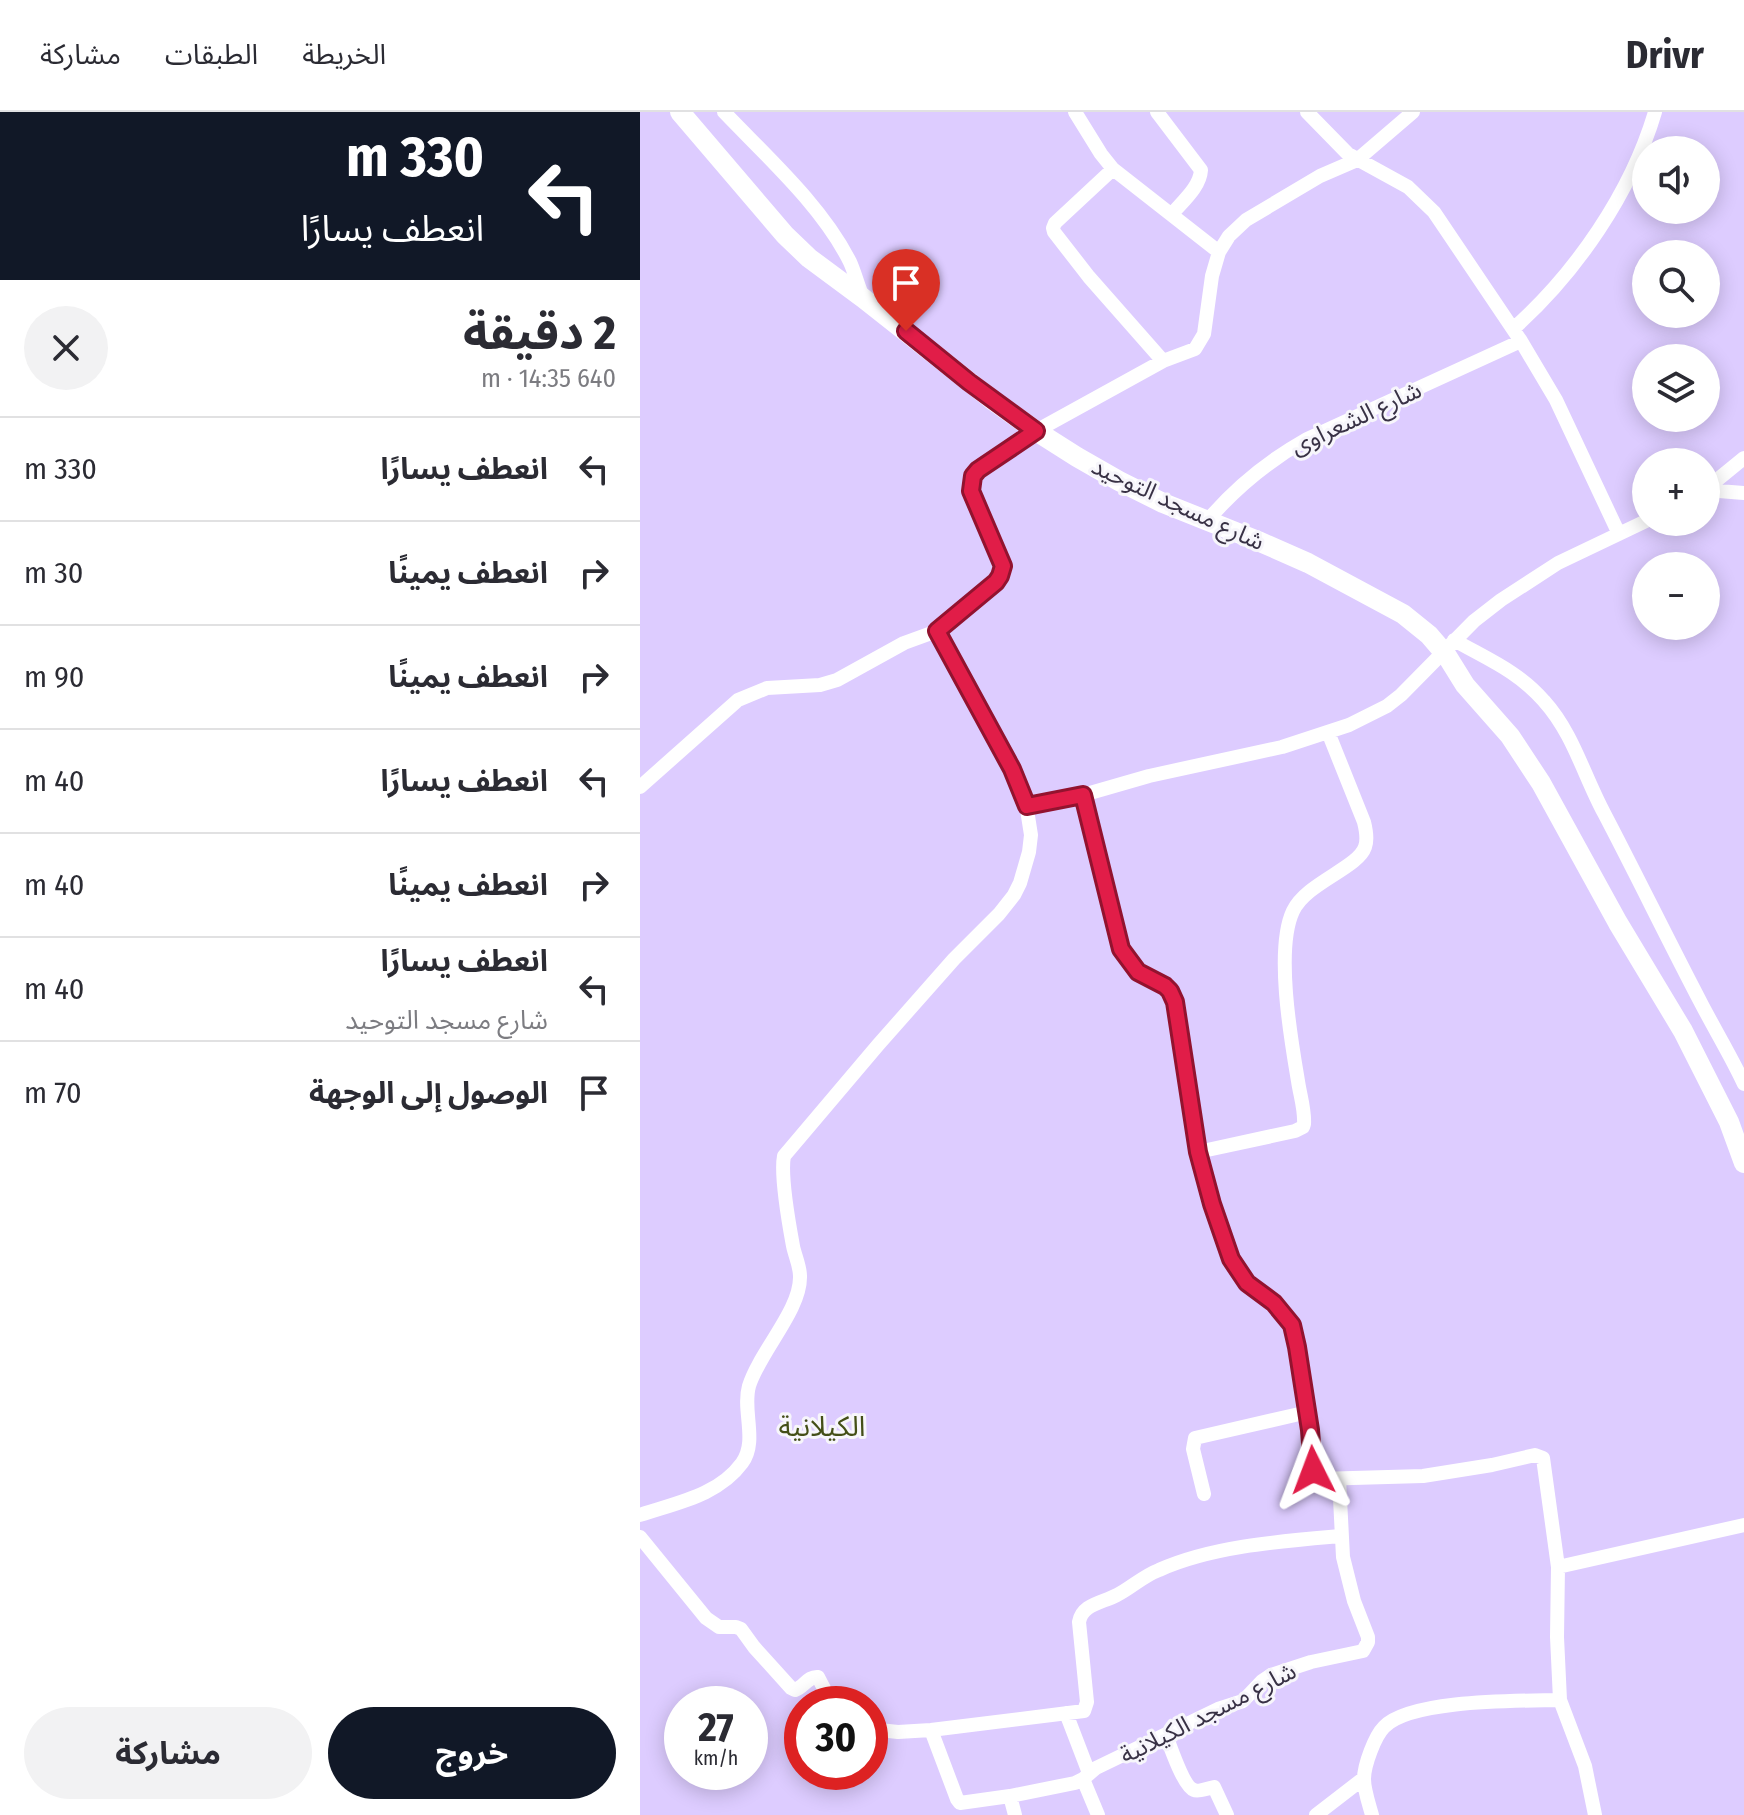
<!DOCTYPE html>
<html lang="ar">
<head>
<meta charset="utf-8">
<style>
	:root { --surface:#fff; --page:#f2f2f3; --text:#2b2b33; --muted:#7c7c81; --line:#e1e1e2; --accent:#111827 }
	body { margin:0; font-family:"Fira Sans Condensed","Noto Sans Arabic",sans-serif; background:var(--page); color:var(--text); direction:rtl; height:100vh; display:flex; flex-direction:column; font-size:30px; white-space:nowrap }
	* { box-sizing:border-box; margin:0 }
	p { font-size:26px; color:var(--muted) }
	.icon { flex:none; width:44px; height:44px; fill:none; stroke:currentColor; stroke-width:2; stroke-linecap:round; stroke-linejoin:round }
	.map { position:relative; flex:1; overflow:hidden; direction:ltr }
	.drawer { display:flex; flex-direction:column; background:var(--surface); width:640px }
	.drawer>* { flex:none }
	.guide { background:#111827; color:#fff; overflow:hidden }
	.controls { position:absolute; left:992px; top:24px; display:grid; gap:16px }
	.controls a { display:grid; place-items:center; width:88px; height:88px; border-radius:50%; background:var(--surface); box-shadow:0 4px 20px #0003; font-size:40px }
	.speed { position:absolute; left:24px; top:1574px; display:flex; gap:16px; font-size:40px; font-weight:700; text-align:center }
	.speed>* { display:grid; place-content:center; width:104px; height:104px; border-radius:50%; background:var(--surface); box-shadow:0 4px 20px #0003; line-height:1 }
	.speed small { font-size:20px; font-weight:400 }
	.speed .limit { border:12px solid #d22; background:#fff; color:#111 }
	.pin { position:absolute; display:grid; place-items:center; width:68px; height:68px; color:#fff; margin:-82px -34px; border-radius:50% 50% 50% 0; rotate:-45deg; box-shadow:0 0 8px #0007 }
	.pin .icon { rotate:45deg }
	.me { position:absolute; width:88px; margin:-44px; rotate:357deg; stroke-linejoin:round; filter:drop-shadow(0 0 6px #0008) }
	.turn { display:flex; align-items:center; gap:28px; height:168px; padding:0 24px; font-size:36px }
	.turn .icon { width:104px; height:104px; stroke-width:2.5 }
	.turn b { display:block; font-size:56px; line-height:68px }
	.round { display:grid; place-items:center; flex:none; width:84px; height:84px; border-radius:42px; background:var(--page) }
	.headline { display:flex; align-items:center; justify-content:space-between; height:136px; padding:0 24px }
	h1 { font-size:48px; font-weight:700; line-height:60px }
	.cta { display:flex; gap:16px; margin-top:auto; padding:16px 24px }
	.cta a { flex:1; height:92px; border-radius:48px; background:var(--accent); color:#fff; font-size:32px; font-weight:700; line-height:92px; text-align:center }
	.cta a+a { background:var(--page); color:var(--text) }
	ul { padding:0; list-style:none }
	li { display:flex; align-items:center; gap:24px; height:104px; padding:0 24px; border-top:2px solid var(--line) }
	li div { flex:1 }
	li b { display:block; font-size:30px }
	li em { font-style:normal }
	header { display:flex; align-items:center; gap:48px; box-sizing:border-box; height:112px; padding:0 40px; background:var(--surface); border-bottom:2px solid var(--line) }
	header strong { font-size:38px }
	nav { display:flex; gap:44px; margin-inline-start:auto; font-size:28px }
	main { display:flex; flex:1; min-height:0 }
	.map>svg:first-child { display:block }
</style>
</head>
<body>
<header>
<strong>Drivr</strong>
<nav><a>الخريطة</a><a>الطبقات</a><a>مشاركة</a></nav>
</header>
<main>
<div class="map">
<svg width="1104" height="1703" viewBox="0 0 1104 1703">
	<rect width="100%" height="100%" fill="#dcf"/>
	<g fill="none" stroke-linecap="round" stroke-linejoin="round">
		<!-- minor -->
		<path stroke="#fff" stroke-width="14" d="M84,0C127,45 182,94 210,150C215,161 218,174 223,185
			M435,0L461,42L473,57L579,140
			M517,0L561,58C560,75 543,89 532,102
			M667,0L708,42L768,75L794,100L881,229L916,288L979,422
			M473,57L415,111L413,116L414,120L449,165L523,249
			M873,217C936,161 991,81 1015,0
			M1066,377L1104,346
			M1066,378L1104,381
			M568,408C597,374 628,349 667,327L881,229
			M814,528C847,547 878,559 904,589C933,621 944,664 964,701C997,764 1028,828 1061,891C1075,918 1091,944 1104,972
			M0,675L98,588L127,576L180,573L197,568L264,531L297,519L356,470L362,459L363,451L331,379L333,364L338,358L396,319L523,249L555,237L564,222L572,164L579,140L589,124L606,108L680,64L717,48L773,0
			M443,683L481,837L498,860L525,874L530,879L535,890L558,1040L572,1092L591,1147L607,1171L634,1191L652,1213L657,1235L670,1318L672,1361L674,1366L678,1367L783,1364L852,1353L895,1343L903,1346L918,1455L917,1525L920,1588L945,1654L955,1703
			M387,694L443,683L509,664L642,635L709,613L747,594L761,583L834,509L861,488L918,451L1006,409
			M558,1040L655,1019L663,1015L664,1012C665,998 660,983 658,969C651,928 635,837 653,799C666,771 718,756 725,735C728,727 726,718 724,710L688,620
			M564,1382L553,1337L555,1326L668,1300
			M0,1403C35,1391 78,1384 102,1351C118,1329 102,1299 109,1274C120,1239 161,1198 160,1164C160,1154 155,1144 153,1134C149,1112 140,1064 144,1044L238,933L314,847L359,802L374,783L380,771L389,740L391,723L385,685L349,612L297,519
			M0,1425L66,1506L79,1515H96L101,1517L114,1535L151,1576L155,1578C164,1575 168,1564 178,1565L192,1592
			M918,1455L1104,1413
			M426,1601L449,1661
			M230,1617L258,1620L291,1618L444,1599L447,1590L439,1510C442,1492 462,1491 477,1483C491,1476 503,1464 519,1458C572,1434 643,1429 701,1424
			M291,1618L317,1687L320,1691L370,1684L435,1671L443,1667L456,1656L578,1597L603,1589L622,1569L631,1563L671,1550L723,1539L728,1530V1525L714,1489L703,1445L699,1367
			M526,1623C530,1634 544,1675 554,1678C558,1680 569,1676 574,1675L587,1703
			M443,1667L458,1703
			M370,1684L375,1703
			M676,1703L724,1666
			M732,1703C729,1692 724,1678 724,1667C724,1653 735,1624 744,1615C771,1587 881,1589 920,1588"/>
		<!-- secondary -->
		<path stroke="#fff" stroke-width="20" d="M40,0L145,123L169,146L223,186L351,287L396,319L437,345L479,369L523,391L618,429L668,451L763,502L789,523L807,544L825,573L870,624L901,671L978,811L1043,919L1089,1010L1104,1051"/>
	</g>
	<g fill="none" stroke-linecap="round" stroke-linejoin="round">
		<defs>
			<path id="route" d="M266,219L329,270L396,319L338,358L333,364L331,379L363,454L360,464L356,470L297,519L372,657L387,694L443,683L481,837L498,860L525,874L530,879L535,890L558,1040L572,1092L591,1147L607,1171L634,1191L652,1213L657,1235L670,1318L673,1358"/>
		</defs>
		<!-- route casing -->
		<use href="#route" stroke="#92132f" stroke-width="20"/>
		<!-- route -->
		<use href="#route" stroke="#e11d48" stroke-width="14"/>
	</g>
	<g text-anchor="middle" stroke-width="6" stroke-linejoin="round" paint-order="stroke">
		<!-- street labels -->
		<g font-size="24" fill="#383145" stroke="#f7f6fb">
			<text transform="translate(716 306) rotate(-25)" y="8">شارع الشعراوى</text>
			<text transform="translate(538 392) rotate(25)" y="8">شارع مسجد التوحيد</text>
			<text transform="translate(568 1601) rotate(-27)" y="8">شارع مسجد الكيلانية</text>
		</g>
		<!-- quarter labels -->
		<g font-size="28" fill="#444f18" stroke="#f7f6fb">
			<text x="182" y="1324">الكيلانية</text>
		</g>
	</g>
</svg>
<div class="controls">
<a><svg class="icon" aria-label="sound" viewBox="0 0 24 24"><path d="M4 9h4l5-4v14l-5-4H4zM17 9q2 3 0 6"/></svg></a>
<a><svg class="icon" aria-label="search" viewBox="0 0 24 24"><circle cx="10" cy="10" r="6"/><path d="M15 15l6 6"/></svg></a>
<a><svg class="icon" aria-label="layers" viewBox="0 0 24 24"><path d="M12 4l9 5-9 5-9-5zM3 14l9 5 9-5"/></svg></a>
<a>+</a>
<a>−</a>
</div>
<div class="speed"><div>27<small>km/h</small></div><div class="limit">30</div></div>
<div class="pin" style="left:266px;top:219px;background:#d93025"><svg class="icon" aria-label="arrive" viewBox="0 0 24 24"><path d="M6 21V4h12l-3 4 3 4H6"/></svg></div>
<svg class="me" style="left:673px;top:1358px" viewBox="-20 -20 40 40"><path d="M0-17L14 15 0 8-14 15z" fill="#e11d48" stroke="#fff" stroke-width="4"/></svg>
</div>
<section class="drawer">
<div class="guide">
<div class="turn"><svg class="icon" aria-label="left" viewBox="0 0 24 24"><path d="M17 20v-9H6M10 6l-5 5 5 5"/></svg><div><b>330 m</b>انعطف يسارًا</div></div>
</div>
<div class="headline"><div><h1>2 دقيقة</h1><p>640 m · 14:35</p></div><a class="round"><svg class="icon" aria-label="close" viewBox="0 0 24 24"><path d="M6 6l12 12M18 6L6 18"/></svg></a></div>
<ul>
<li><svg class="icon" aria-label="left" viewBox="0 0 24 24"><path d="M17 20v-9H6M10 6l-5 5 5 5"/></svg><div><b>انعطف يسارًا</b></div><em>330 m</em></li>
<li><svg class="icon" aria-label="right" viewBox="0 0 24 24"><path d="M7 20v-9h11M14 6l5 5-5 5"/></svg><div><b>انعطف يمينًا</b></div><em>30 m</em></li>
<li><svg class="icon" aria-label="right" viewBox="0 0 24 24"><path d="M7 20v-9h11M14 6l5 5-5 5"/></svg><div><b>انعطف يمينًا</b></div><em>90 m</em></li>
<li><svg class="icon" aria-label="left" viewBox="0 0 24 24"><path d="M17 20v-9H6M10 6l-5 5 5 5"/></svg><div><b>انعطف يسارًا</b></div><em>40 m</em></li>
<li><svg class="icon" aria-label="right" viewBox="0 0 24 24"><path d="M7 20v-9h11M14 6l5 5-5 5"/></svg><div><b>انعطف يمينًا</b></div><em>40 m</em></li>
<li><svg class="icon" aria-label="left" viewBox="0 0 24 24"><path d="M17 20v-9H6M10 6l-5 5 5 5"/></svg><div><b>انعطف يسارًا</b><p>شارع مسجد التوحيد</p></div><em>40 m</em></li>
<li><svg class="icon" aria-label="arrive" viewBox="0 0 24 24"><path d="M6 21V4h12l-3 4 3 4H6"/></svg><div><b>الوصول إلى الوجهة</b></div><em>70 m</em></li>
</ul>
<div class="cta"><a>خروج</a><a>مشاركة</a></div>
</section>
</main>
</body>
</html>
